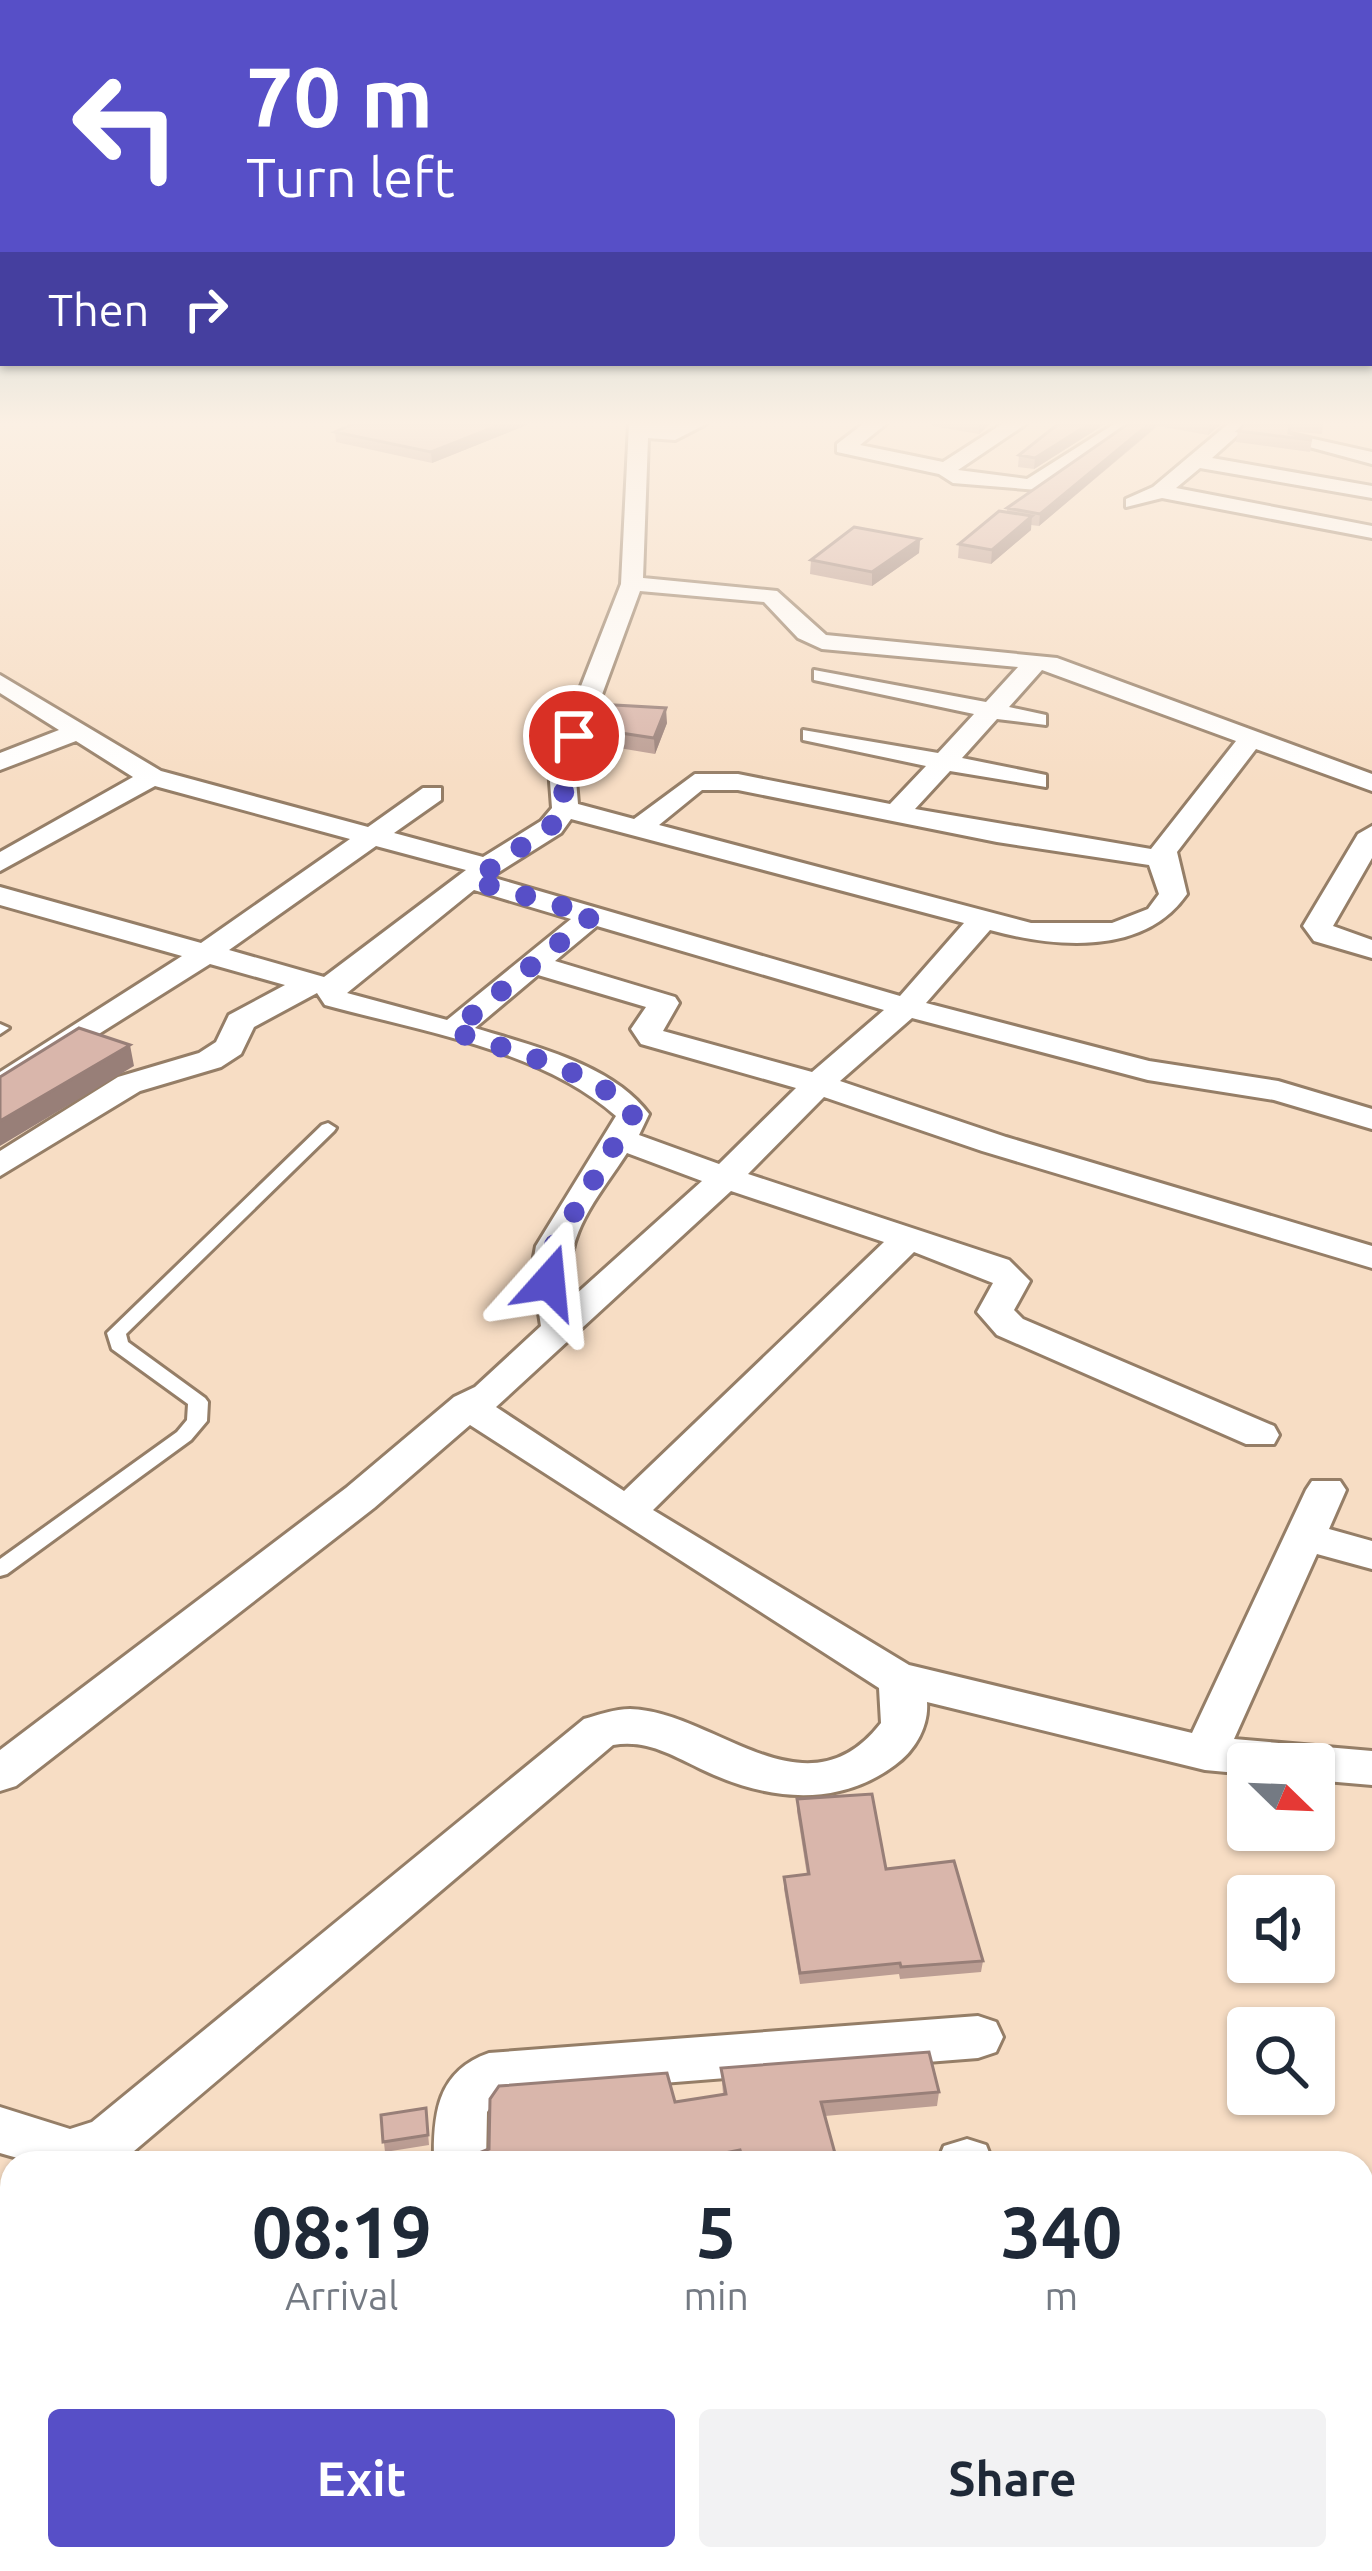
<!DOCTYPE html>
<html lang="en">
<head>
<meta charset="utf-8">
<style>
	:root { --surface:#fff; --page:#f2f2f3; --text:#1f2937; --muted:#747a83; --accent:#574fc7 }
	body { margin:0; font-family:Ubuntu,sans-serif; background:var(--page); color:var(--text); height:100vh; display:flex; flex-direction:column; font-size:45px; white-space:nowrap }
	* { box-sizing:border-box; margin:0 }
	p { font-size:39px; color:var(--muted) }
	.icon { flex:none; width:66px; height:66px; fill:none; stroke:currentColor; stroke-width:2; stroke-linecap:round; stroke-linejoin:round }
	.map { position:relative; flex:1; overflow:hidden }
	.drawer { position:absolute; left:0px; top:2151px; width:1374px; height:420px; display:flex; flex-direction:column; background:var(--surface); border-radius:36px 36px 0 0; box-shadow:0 3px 9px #0004 }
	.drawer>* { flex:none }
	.top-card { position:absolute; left:0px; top:0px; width:1374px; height:366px; box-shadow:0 3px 9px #0004; background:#574fc7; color:#fff; overflow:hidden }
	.needle { width:78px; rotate:113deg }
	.tools { position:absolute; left:1227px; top:1743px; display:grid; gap:24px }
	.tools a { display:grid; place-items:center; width:108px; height:108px; border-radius:12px; background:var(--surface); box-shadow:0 3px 9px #0004; font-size:60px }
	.pin { position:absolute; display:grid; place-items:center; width:102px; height:102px; color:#fff; margin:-51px; border:6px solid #fff; border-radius:50%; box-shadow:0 3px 12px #0007 }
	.me { position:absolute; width:132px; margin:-66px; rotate:18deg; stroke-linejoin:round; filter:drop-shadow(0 0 9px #0008) }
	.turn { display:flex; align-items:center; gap:42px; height:252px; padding:0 48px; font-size:54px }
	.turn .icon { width:156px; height:156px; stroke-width:2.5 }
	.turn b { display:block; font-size:84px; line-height:102px }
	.then { display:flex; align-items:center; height:114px; padding:0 48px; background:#0003; gap:24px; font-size:45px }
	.eta { display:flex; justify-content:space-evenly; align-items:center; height:204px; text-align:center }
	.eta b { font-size:72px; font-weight:700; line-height:84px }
	.action { display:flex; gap:24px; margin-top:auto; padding:24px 48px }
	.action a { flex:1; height:138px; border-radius:12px; background:var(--accent); color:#fff; font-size:48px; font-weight:700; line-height:138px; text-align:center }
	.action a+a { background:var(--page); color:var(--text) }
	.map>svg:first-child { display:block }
</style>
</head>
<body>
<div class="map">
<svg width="1372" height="2571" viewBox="0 0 1372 2571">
	<rect width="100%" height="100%" fill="#f7ddc4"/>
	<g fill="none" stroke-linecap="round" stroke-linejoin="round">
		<defs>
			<path id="service" d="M0,1024L9,1028L0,1034Z
				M328,1123L336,1128L334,1131L126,1334L128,1342L205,1398L208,1402L207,1421L191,1440L7,1574L0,1576V1559L177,1432L187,1420L188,1404L112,1349L107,1333L322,1125Z"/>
			<path id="minor" d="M629,424H706L675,440L648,438L643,578L777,591L826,635L1057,658L1372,774V791L1256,749L1177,852L1187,894C1144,956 1056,948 990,930L926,1003L1149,1061L1278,1081L1372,1109V1129L1274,1100L1148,1080L912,1018L840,1081L1006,1137L1372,1246V1268L982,1151L824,1097L748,1174L1009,1260L1030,1281L1014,1310L1023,1319L1274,1426L1279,1435L1274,1444H1246L997,1335L977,1312L993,1283L914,1252L653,1510L909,1665L1192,1733L1306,1490L1312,1481H1340L1346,1490L1329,1529L1372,1541V1569L1317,1554L1234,1739L1372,1751V1785L1314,1780V1764H1248V1774L1205,1770L927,1702C929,1726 915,1751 895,1765C835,1810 763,1799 701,1769C672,1755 646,1739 613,1745L127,2157C89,2171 38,2165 0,2153V2107L70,2129L92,2122L584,1719C598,1715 615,1709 630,1709C714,1711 806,1820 881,1723L879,1688L470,1425L374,1508L16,1786L0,1791V1750L346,1488L454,1397L475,1387L541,1326L532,1268L536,1246L616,1116C541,1049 419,1031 325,1005L317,993L254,1027L241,1054L221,1067L140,1091L0,1176V1151L118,1077L199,1053L216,1042L229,1015L285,985L210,964L0,1096V1072L182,956L0,905V887L201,943L350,839L155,786L0,871V852L133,777L76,741L0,770V753L59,730L0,693V675L161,771L368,827L423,788H441V800L394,833L483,857L541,821L552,808L549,768L621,584ZM640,591L764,602L798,638L822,649L1018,667L986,702L814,670V680L974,714L938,753L803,730V740L926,766L890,804L738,774H695L634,819L578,804L575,768ZM1042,670L1236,741L1151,849L915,809L950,771L1046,787V775L962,758L997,719L1046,725V715L1009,707ZM702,790H738L997,842L1149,865L1159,894L1148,909L1112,923H1031L659,825ZM571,819L964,923L900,996L491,877L561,833ZM376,846L466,870L324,977L229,950ZM474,890L571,919L447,1020L347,993ZM597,926L884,1010L812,1072L663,1031L679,1003L675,997L555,961ZM538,975L646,1007L631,1029L641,1044L796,1088L719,1164L639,1135L649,1114C612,1064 533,1046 475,1028ZM627,1153L702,1181L574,1296C558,1240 598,1198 627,1153ZM731,1191L884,1242L624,1491L496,1407Z
				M863,424H886L860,445L943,462L1002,424H1026L958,470L1027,479L1114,424H1138L1038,490L953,483L939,474L837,452V444Z
				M1228,424H1250L1212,458L1372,486V498L1200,468L1176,488L1372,526V538L1162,498L1126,507V499L1153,487Z
				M1291,434L1372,452V464L1291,442Z
				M1372,826V858L1333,926L1372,940V958L1314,941L1303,926L1358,834Z
				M978,2016L996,2022L1003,2037L996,2052L978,2058L498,2096L487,2112L486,2163H434C433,2114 437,2071 489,2053Z
				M967,2139L986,2145L993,2163H937L944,2146Z
				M12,2242V2292L0,2293V2243Z
				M12,2411V2467L0,2468V2412Z
				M432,2559H492V2571H432Z
				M629,2559H799L794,2571H624Z"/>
		</defs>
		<!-- service casing -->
		<use href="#service" stroke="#957e67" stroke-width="6"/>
		<!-- minor casing -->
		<use href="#minor" stroke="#957e67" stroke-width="6"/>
		<!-- service -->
		<use href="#service" fill="#fff" fill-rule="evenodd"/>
		<!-- minor -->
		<use href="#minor" fill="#fff" fill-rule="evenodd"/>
	</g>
	<!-- wall -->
	<path fill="#bb9d93" d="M353,424H529L432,463L336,442L335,432Z
		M932,424H990L979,434L932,426Z
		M1058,424H1105L1034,469L1018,467L1019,455Z
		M1128,424H1221L1208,435L1158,426L1039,526L1031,525V530L991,564L958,558L959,544L1007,512V508Z
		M1245,424H1323L1322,434L1289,431V433L1312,440L1310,452L1236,442L1238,431Z
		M920,539L919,553L872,586L810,574L811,560Z
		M667,723L655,754L589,743L588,728Z
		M797,1799L886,1869L983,1961L981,1972L900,1979L899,1974L800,1984L784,1889V1877L807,1875L797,1811Z
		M721,2068L939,2092L937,2106L825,2116L836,2157V2163H480L675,2102L723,2094Z
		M426,2108L429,2145L385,2152L381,2115Z
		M25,2559H431L428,2571H254V2569L239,2571H23Z"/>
	<!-- shaded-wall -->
	<path fill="#987f78" d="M502,424H529L432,463L431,452Z
		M979,424H990L979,434Z
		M1089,424H1105L1034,469L1035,458Z
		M1149,424H1159L1039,526L1040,514Z
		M1210,424H1221L1208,435Z
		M1032,516L1031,530L991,564L992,550Z
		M920,539L919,553L872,586V572Z
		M666,708L667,723L655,754L654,738Z
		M130,1045L134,1066L0,1146V1121Z
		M740,2150V2163H674Z"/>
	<!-- building -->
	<path fill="#d9b6ab" stroke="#987f78" stroke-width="3" d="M353,424H502L431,452L335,432Z
		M1058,424H1089L1035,458L1019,455Z
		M1128,424H1149L1040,514L1007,508Z
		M1245,424H1290L1289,433L1312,440L1238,431Z
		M999,511L1032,516L992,550L959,544Z
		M854,527L920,539L872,572L811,560Z
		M597,704L666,708L654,738L588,728Z
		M79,1028L130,1045L0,1121V1077Z
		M872,1794L886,1869L954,1861L983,1961L901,1967L900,1963L800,1973L784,1877L809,1874L797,1799Z
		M929,2052L939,2092L821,2102L836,2157L803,2163H744L740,2150L674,2163H480L479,2153L489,2149L490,2099L499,2086L667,2073L675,2102L726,2094L721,2068Z
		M426,2108L428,2135L383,2142L381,2115Z
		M25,2559H220L190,2563V2571H23Z
		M253,2559H419L316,2571V2566L285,2571H254Z
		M496,2559H622L624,2562H665L666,2571H497Z
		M731,2562H780L781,2571H730Z"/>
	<!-- sky -->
	<linearGradient id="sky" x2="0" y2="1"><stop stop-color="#87b3b4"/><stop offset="0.54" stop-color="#fbf0e4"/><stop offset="1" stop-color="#fbf0e4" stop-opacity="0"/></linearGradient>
	<rect width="1372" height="784" fill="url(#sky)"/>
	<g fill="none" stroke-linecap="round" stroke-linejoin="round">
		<!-- route -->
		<path stroke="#574fc7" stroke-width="21" stroke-dasharray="0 37.8" d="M549,1282L554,1246L633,1114C602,1072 504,1050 453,1031L593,915L473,881L551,826L565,809L562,768L574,736"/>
	</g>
</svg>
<div class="tools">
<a><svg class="needle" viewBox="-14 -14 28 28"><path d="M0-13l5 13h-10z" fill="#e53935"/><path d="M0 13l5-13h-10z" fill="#747a83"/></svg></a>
<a><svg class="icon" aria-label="sound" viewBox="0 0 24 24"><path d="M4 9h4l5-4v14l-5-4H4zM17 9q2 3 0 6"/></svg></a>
<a><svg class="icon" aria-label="search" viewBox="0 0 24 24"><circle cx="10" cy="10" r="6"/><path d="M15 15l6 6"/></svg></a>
</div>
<div class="pin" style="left:574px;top:736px;background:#d93025"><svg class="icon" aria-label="arrive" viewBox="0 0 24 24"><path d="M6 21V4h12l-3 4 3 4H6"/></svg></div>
<svg class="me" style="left:549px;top:1282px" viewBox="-20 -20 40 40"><path d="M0-17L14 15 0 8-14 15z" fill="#574fc7" stroke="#fff" stroke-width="4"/></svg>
<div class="top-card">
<div class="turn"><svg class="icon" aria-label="left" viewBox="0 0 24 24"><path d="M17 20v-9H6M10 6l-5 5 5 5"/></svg><div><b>70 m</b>Turn left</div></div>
<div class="then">Then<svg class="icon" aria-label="right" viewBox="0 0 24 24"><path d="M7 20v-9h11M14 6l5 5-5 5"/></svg></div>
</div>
<section class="drawer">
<div class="eta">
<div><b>08:19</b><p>Arrival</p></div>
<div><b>5</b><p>min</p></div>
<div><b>340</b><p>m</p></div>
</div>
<div class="action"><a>Exit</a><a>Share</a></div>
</section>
</div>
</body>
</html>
